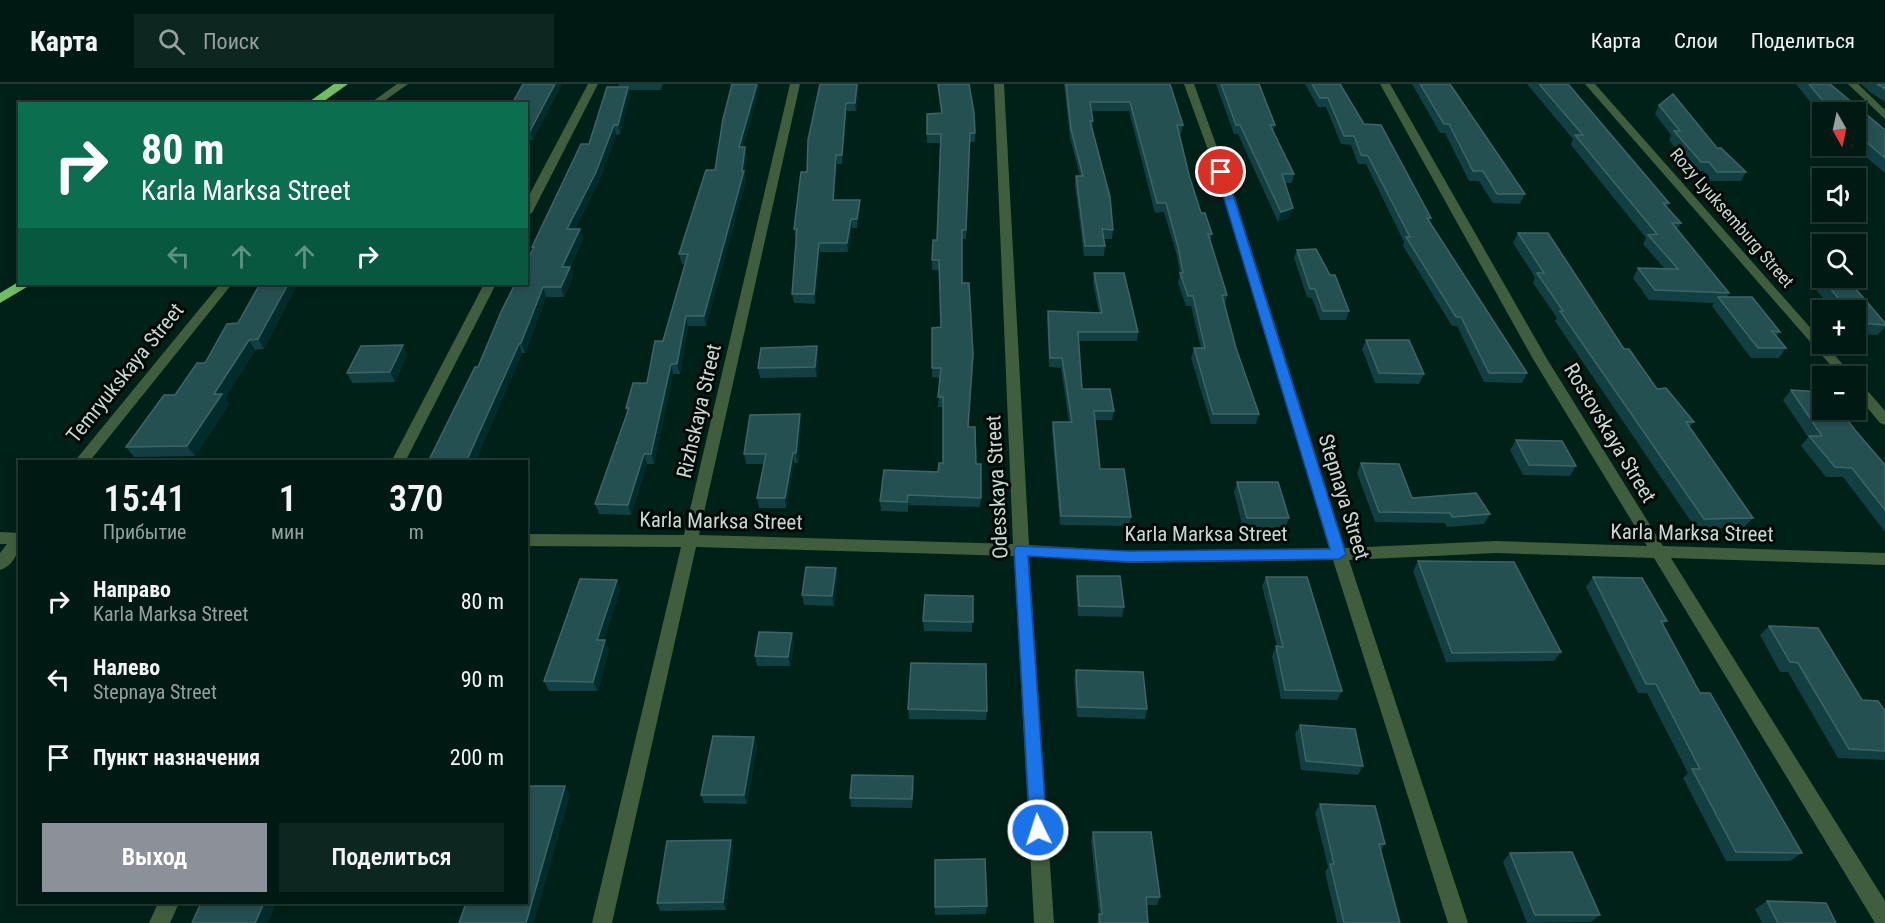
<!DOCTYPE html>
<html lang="ru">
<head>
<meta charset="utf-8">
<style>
	:root { --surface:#001912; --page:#0e2620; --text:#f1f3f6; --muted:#95a09f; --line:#223832; --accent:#8c9099 }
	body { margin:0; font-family:"Roboto Condensed",sans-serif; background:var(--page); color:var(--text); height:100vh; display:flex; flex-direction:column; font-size:22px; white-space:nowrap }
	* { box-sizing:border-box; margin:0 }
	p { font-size:20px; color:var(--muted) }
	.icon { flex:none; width:33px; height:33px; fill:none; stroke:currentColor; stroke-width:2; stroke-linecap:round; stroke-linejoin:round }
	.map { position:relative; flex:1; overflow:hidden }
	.panel { position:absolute; left:18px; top:376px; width:510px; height:444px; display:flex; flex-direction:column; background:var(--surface); border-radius:0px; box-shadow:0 3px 9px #0003,0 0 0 2px var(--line) }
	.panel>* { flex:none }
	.banner { position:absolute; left:18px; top:18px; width:510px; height:183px; border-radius:0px; box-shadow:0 3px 9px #0003,0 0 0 2px var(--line); background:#0b6e4f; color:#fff; overflow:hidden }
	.needle { width:39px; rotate:171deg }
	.fabs { position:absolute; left:1812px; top:18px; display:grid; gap:12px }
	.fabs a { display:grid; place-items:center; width:54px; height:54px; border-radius:0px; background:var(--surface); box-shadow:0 3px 9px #0003,0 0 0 2px var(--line); font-size:30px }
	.pin { position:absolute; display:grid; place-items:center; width:51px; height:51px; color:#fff; margin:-26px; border:3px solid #fff; border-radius:50%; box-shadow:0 2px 6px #0007 }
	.me { position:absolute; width:66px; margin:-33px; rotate:356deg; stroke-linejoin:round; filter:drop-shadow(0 0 4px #0008) }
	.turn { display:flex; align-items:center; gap:21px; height:126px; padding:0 24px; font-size:27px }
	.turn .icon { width:78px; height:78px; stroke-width:2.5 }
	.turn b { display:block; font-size:42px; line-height:51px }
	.lanes { display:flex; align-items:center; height:57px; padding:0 24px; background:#0003; justify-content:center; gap:30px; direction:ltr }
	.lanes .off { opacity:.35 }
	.eta { display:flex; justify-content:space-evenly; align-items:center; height:102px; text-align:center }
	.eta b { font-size:36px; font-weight:600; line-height:42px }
	.action { display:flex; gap:12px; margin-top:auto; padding:12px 24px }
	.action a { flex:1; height:69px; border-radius:0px; background:var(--accent); color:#fff; font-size:24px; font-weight:600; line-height:69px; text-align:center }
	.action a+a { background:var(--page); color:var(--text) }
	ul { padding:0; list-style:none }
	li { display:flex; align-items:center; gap:18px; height:78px; padding:0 24px }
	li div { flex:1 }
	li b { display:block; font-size:22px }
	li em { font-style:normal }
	header { display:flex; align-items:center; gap:36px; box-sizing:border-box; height:84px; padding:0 30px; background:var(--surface); border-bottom:2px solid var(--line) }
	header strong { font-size:28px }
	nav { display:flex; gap:33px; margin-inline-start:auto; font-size:21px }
	.search { width:420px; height:54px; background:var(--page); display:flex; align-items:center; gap:15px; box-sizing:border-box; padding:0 21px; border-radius:0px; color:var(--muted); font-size:22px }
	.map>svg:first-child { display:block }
</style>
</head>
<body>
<header>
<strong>Карта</strong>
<div class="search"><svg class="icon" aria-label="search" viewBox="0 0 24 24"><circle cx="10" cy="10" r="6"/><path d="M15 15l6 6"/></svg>Поиск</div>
<nav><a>Карта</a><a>Слои</a><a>Поделиться</a></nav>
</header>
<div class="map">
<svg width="1885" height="839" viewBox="0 0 1885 839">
	<rect width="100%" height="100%" fill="#002118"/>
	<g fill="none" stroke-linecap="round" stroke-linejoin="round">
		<!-- street -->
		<path fill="#405e3d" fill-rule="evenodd" d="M397,0H408L380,20H369Z
			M588,0H598L532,129L526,132V117Z
			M790,0H800L699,451L1013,460L994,0H1004L1029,461L1129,467L1329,464L1224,110L1184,0H1194L1234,110L1345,464L1496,457L1647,462L1533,275L1380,0H1390L1547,275L1663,462L1885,469V481L1671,474L1885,817V839H1875L1654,474L1496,469L1349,476L1468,839H1448L1333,476L1129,479L1029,472L1054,839H1034L1014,472L696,463L612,839H592L681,463L526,462V450L684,451Z
			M1585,0H1595L1853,292H1840Z
			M1848,0H1858L1885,26V35Z
			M220,200H232L89,378H74Z
			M484,200H496L405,378H391Z
			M1856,298L1861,299L1885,327V341L1880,339L1856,310Z
			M0,448L20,449C20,464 16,481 0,486V469L7,460H0Z
			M158,819H179L170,839H149Z"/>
		<!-- highway -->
		<path fill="#70bc67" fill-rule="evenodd" d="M334,0H348L320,20H306Z
			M20,197V200H32L0,219V209Z"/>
	</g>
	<!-- wall -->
	<path fill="#123f42" d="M523,0H562L533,56H526V20Z
		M618,0H663L661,6H629L630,11L620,50L616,51L599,97L575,145H580L583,155L570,183L573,192L564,213H546L525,269H522L475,378H428L478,283L533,166L532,163L589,60L619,3Z
		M732,0H758L759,6L743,63H745L747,73L744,87L746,96L706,242H688L680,290H673L654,380H647L631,431L599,430L595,420L627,329L626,324L647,299L663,257L685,180H682L679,170L715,86Z
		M820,0H859L856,27H847L842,80H837L834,116L860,125L857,144H852L848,168H820L815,220L794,219L792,210L797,154H795L794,145L807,88Z
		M937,0H969L975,49V58H970L966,155H962V199L969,343L976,380L981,414L980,423L908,421V428L881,427L880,417L938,388L943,379V323H938L940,294L932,293V284L941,243L939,186H932V176L937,156L940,59H927V30L941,29Z
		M1064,0H1170L1183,41L1181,50H1179L1189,91L1201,129L1212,150L1210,158L1227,211L1225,221L1236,264L1259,330L1256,340H1211L1191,274L1194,264H1201L1191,222H1186L1178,199L1180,191L1177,172L1164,128L1155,129L1129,27H1091L1093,37L1092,45L1113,146L1112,155H1104L1105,162L1104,172H1084L1075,101L1076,92H1080L1070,54Z
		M1216,0H1259L1275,41L1273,48L1294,90L1292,99H1285L1290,133L1278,138L1238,50H1234Z
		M1305,0H1340L1364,40L1431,134L1430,138L1527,289L1522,299L1484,298L1457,242H1452L1403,162L1404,158L1366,80H1358L1351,61L1341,60L1326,23H1318Z
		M1412,0H1450L1525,110L1520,120L1493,119L1479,97H1469L1445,49H1440Z
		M1527,0H1568L1669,119L1667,123L1681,139L1677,145L1729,209L1727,213L1780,248L1776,253L1786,264L1779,274H1751L1712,222L1714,219L1649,216L1633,194L1638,184H1664L1643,160L1646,154L1571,61L1573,55Z
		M1796,0H1830L1885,46V89L1853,62H1856V28H1822V33Z
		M1861,0H1885V18L1870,8Z
		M1659,21L1717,64L1746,88L1741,97H1711L1703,87H1695L1669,56L1671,51L1655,30Z
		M1518,149L1624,265L1657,305L1694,338L1689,343L1753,434L1744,444L1696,445L1555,237L1557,234L1533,199L1535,193L1513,159Z
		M1297,166L1349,227L1346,236H1320L1312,214L1307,213L1294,174Z
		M1094,189L1138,248L1137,257H1079L1082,305L1114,327L1112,336H1095L1100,385L1131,433L1129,442L1060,441L1052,347L1053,338H1069L1061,284L1049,283L1047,236L1048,227L1099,229L1093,199Z
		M1824,197L1885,241V243L1878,251L1856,250V226H1833L1817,207Z
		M260,200L264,265L255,266L225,314L229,320L195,372L134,373L126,363L205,279L238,239Z
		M1366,256L1424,290L1419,300L1375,299L1362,265Z
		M403,261L407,271L395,298L352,299L347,289Z
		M818,272L817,293L760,294L758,284Z
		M1791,306L1855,346L1885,381V448L1843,393H1826L1801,362L1808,353L1783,316Z
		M801,340L798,379H794L786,424H759L757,414L764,380H746L744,370Z
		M1516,356L1576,382L1570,392L1523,391L1510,366Z
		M1361,379L1412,414L1490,430L1484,440L1447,443L1445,439L1375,438L1357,389Z
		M1237,398L1289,434L1285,444H1243L1234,408Z
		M1418,477L1561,568L1554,577L1446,578L1413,487Z
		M836,484L837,494L834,522L804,521L802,511Z
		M1077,492L1124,523L1122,533L1078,532L1076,501Z
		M1266,493L1342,607L1337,616L1281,615L1272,572L1276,562H1277L1262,502Z
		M1593,493L1667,537L1663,541L1700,609L1802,769L1790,777H1726L1683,694L1688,689L1647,609H1638L1586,503Z
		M617,496L620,506L604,556L609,566L598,607H549L544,597Z
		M973,512L972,548L924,547L923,537Z
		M1769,542L1862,616L1885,627V676L1838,674L1788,588H1780L1760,551Z
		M792,549L794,559L790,582H757L755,572Z
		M1076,586L1147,625L1145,635L1077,633L1074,596Z
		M908,625L987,627L986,636L909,635Z
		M1300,641L1363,682L1358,691L1301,686L1295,650Z
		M754,653L757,662L747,720L704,719L701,711Z
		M914,701L912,724L851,723L850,714Z
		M1320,720L1385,760L1381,766L1400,839H1337L1325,788L1328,783L1315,729Z
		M1093,748L1160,813L1157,821H1146L1148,839H1097L1099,830L1091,757Z
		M731,756L733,764L726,826L660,827L657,819Z
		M1510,769L1600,831L1591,838L1527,839L1503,778Z
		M935,776L987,822L986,830L935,831Z
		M1767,817L1836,839H1762L1755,825Z"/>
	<!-- shaded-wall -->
	<path fill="#022c2b" d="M555,0H562L533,56L530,47Z
		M757,0H758L759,6L740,73L739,63Z
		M857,0H859L856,27L855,19Z
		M628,3L630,11L620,50L618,41Z
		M846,19L847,27L842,80V71Z
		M614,41L616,51L599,97L570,155L567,145Z
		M745,63L747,73L744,87L746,96L706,242L704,232L742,87Z
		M836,71L837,80L833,125V116Z
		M860,116V125L857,144V135Z
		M1293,124L1290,133L1278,138L1281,128Z
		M851,135L852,144L848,168L847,159Z
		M580,145L583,155L565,192L562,183Z
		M819,159L820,168L815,220L814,210Z
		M570,183L573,192L564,213L561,203Z
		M288,200H298L264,265L258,255Z
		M543,203L546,213L525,269L521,259Z
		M686,232L688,242L680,290L677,280Z
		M249,256L255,266L225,314L229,320L195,372L187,362L214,310Z
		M519,260L522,269L475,378H466Z
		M403,261L407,271L395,298L390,288Z
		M817,262L818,272L817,293L815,283Z
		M671,280L673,290L654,380L651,370Z
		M800,330L801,340L798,379L796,369Z
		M793,369L794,379L786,424L785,414Z
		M644,370L647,380L631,431L628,421Z
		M836,484L837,494L834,522L832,512Z
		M617,496L620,506L601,566L597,556Z
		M792,549L794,559L790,582L788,573Z
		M605,556L609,566L598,607L593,598Z
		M754,653L757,662L747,720L744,711Z
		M565,702L570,711L534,839H526Z
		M731,756L733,764L726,826L723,818Z
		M264,819H276L268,839H255Z"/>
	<!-- building -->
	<path fill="#255051" stroke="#3e6565" stroke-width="1.5" d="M523,0H555L530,47H526V20H512Z
		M732,0H757L739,63H745L742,87H744L704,232H686L677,280H671L651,370H644L628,421L595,420L629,324H626L633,299H647L655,257H663L688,170H679L706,86H715L723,35Z
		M820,0H857L855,19H846L842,71H836L833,116H860L857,135H851L847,159H819L814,210H792L797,145H794L801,88H807L808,56Z
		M938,0H969L974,29L975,49H970L966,146H962V199H969L973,270L968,343H975L976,380H981V414L908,411L907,418L880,417L884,386L938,388L939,379H943V313H938L941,284H932V244L941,243L939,176H932L933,156H937L941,50H927V30L942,29Z
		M1066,0H1170L1183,41H1177L1189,91L1201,129H1205L1212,150H1208L1227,211H1222L1236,264L1259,330H1213L1194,264H1205L1193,212H1188L1180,189H1183L1178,163L1166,119H1157L1130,18H1090L1093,37H1090L1110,113L1113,146L1102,145L1105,162H1085L1076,92H1083L1071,45Z
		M1221,0H1259L1275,41H1270L1294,90H1282L1293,124L1281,128L1240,41H1236Z
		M1312,0H1340L1364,40L1381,41L1431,134H1427L1527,289H1489L1461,233H1456L1406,153H1410L1368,72L1361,71L1354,52H1344L1328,14H1320Z
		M1420,0H1450L1525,110H1497L1483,87H1473L1449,40H1444Z
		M1539,0H1568L1669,119H1663L1681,139H1672L1729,209L1655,206L1638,184L1678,185L1648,151L1657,150L1575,51H1583Z
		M1809,0H1830L1885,46V74L1856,49V28H1832Z
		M1877,0H1885V5Z
		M607,3H628L618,41H614L596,88L567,145H580L562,183H570L561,203H543L521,259L519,260L466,378H428L475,283H478L501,228L515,200H526V178L534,163H532L581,60H589Z
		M1673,10L1717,64H1721L1746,88H1717L1709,78H1701L1674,47H1680L1659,21Z
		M1518,149H1548L1624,265H1629L1657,305L1666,304L1694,338H1686L1753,434L1704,435L1560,227H1563L1537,189H1544Z
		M1316,165L1330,191H1335L1349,227H1323L1315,205H1310L1297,166Z
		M1094,189H1124L1138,248H1078L1082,305H1110L1114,327H1094L1100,385H1124L1131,433L1061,432L1053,338H1072L1062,274H1050L1048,227L1102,229Z
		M1824,197H1849L1885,239V241L1859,239L1856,235V226H1848Z
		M260,200H288L258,255L249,256L214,310H222L187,362L126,363L164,311H175L197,279H205L227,240L238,239Z
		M1718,213H1752L1780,248L1772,247L1786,264H1758Z
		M1366,256H1409L1424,290L1379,289Z
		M403,261L390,288L347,289L361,262Z
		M817,262L815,283L758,284L761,264Z
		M1791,306L1822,308V326H1840L1855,346L1885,381V426L1852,384L1835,383L1809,352H1822Z
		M800,330L796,369H793L785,414H757L766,370H744L750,331Z
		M1516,356L1562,357L1576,382L1529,381Z
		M1361,379L1399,380L1412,414L1476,409L1490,430L1452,433L1450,429L1379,428Z
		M1237,398H1278L1289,434H1247Z
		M1418,477L1514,478L1561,568L1452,569Z
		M806,483L836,484L832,512L802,511Z
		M1077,492H1120L1124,523L1079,522Z
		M1266,493H1307L1342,607L1285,606L1276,562L1283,563Z
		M1593,493L1642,494L1667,537H1661L1700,609H1710L1802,769L1736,768L1692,685H1700L1656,600H1646Z
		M580,495L617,496L597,556H605L593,598L544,597Z
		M925,511L973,512V538L923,537Z
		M1769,542L1818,544L1862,616L1878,617L1885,627V667L1849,665L1798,579L1790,578Z
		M759,548L792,549L788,573L755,572Z
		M911,579L986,580L987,627L908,625Z
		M1076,586L1143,588L1147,625L1078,623Z
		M1300,641L1355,645L1363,682L1306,677Z
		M713,652L754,653L744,711H701Z
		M852,691L913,692L912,715L850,714Z
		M526,702H565L526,839H459L466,819H526Z
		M1320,720L1375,722L1385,760H1379L1400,839H1344L1330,780H1334Z
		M1093,748H1151L1160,813H1146L1148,839H1100L1099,830H1102Z
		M731,756L723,818L657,819L667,757Z
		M1572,768L1600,831H1535L1510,769Z
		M985,775L987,822L935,823V776Z
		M1767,817L1826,819L1836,839H1778Z
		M201,819H264L255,839H192Z"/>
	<!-- route -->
	<path fill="#1a73e8" stroke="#114b97" stroke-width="1.5" d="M1221,85L1226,88L1346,470L1339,475L1129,478L1028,472L1047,746L1045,752L1038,754L1032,752L1030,746L1014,466L1016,462L1129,467L1330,465L1216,88Z"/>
	<g text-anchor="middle" stroke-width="6" stroke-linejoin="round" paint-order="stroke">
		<!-- far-street labels -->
		<g font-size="18" fill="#c5d8d1" stroke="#000805">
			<text transform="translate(1732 134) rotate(49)" y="6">Rozy Lyuksemburg Street</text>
		</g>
		<!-- street labels -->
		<g font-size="21" fill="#c5d8d1" stroke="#000805">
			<text transform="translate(125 289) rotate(-51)" y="7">Temryukskaya Street</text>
			<text transform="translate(699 327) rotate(-77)" y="7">Rizhskaya Street</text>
			<text transform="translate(1610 349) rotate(59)" y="7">Rostovskaya Street</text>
			<text transform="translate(997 403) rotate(-93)" y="7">Odesskaya Street</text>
			<text transform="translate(1344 413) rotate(73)" y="7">Stepnaya Street</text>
			<text transform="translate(721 437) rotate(1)" y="7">Karla Marksa Street</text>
			<text transform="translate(1692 449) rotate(1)" y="7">Karla Marksa Street</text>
			<text x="1206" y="457">Karla Marksa Street</text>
		</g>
	</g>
</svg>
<div class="fabs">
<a><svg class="needle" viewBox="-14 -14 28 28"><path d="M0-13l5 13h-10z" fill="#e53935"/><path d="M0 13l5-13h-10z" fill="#95a09f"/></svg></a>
<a><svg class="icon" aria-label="sound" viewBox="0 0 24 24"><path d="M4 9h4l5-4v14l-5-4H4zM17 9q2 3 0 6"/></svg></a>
<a><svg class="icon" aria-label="search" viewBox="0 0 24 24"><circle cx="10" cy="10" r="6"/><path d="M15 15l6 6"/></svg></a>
<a>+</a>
<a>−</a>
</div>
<div class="pin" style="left:1221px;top:88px;background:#d93025"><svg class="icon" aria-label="arrive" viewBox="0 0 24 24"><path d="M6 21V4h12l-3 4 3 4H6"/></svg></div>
<svg class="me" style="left:1038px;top:746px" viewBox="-20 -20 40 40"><circle r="17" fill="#1a73e8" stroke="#fff" stroke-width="3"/><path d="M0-11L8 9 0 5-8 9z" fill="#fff"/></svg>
<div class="banner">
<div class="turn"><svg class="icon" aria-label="right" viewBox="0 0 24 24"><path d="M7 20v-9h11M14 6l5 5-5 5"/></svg><div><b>80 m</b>Karla Marksa Street</div></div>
<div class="lanes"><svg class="icon off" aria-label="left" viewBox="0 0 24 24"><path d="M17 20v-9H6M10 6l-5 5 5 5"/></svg><svg class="icon off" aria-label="ahead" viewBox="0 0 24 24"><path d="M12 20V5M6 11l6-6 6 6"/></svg><svg class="icon off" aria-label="ahead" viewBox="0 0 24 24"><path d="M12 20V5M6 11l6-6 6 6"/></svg><svg class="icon" aria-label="right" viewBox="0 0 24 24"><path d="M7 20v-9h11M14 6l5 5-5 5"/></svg></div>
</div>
<section class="panel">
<div class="eta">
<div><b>15:41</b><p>Прибытие</p></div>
<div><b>1</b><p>мин</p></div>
<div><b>370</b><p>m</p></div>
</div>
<ul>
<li><svg class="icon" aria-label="right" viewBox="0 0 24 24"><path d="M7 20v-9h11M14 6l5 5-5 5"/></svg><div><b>Направо</b><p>Karla Marksa Street</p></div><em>80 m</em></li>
<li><svg class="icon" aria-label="left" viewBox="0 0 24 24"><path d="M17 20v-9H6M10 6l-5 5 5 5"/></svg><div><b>Налево</b><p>Stepnaya Street</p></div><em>90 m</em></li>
<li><svg class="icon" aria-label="arrive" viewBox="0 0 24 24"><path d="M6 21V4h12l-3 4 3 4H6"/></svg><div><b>Пункт назначения</b></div><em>200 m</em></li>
</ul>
<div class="action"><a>Выход</a><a>Поделиться</a></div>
</section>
</div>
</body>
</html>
